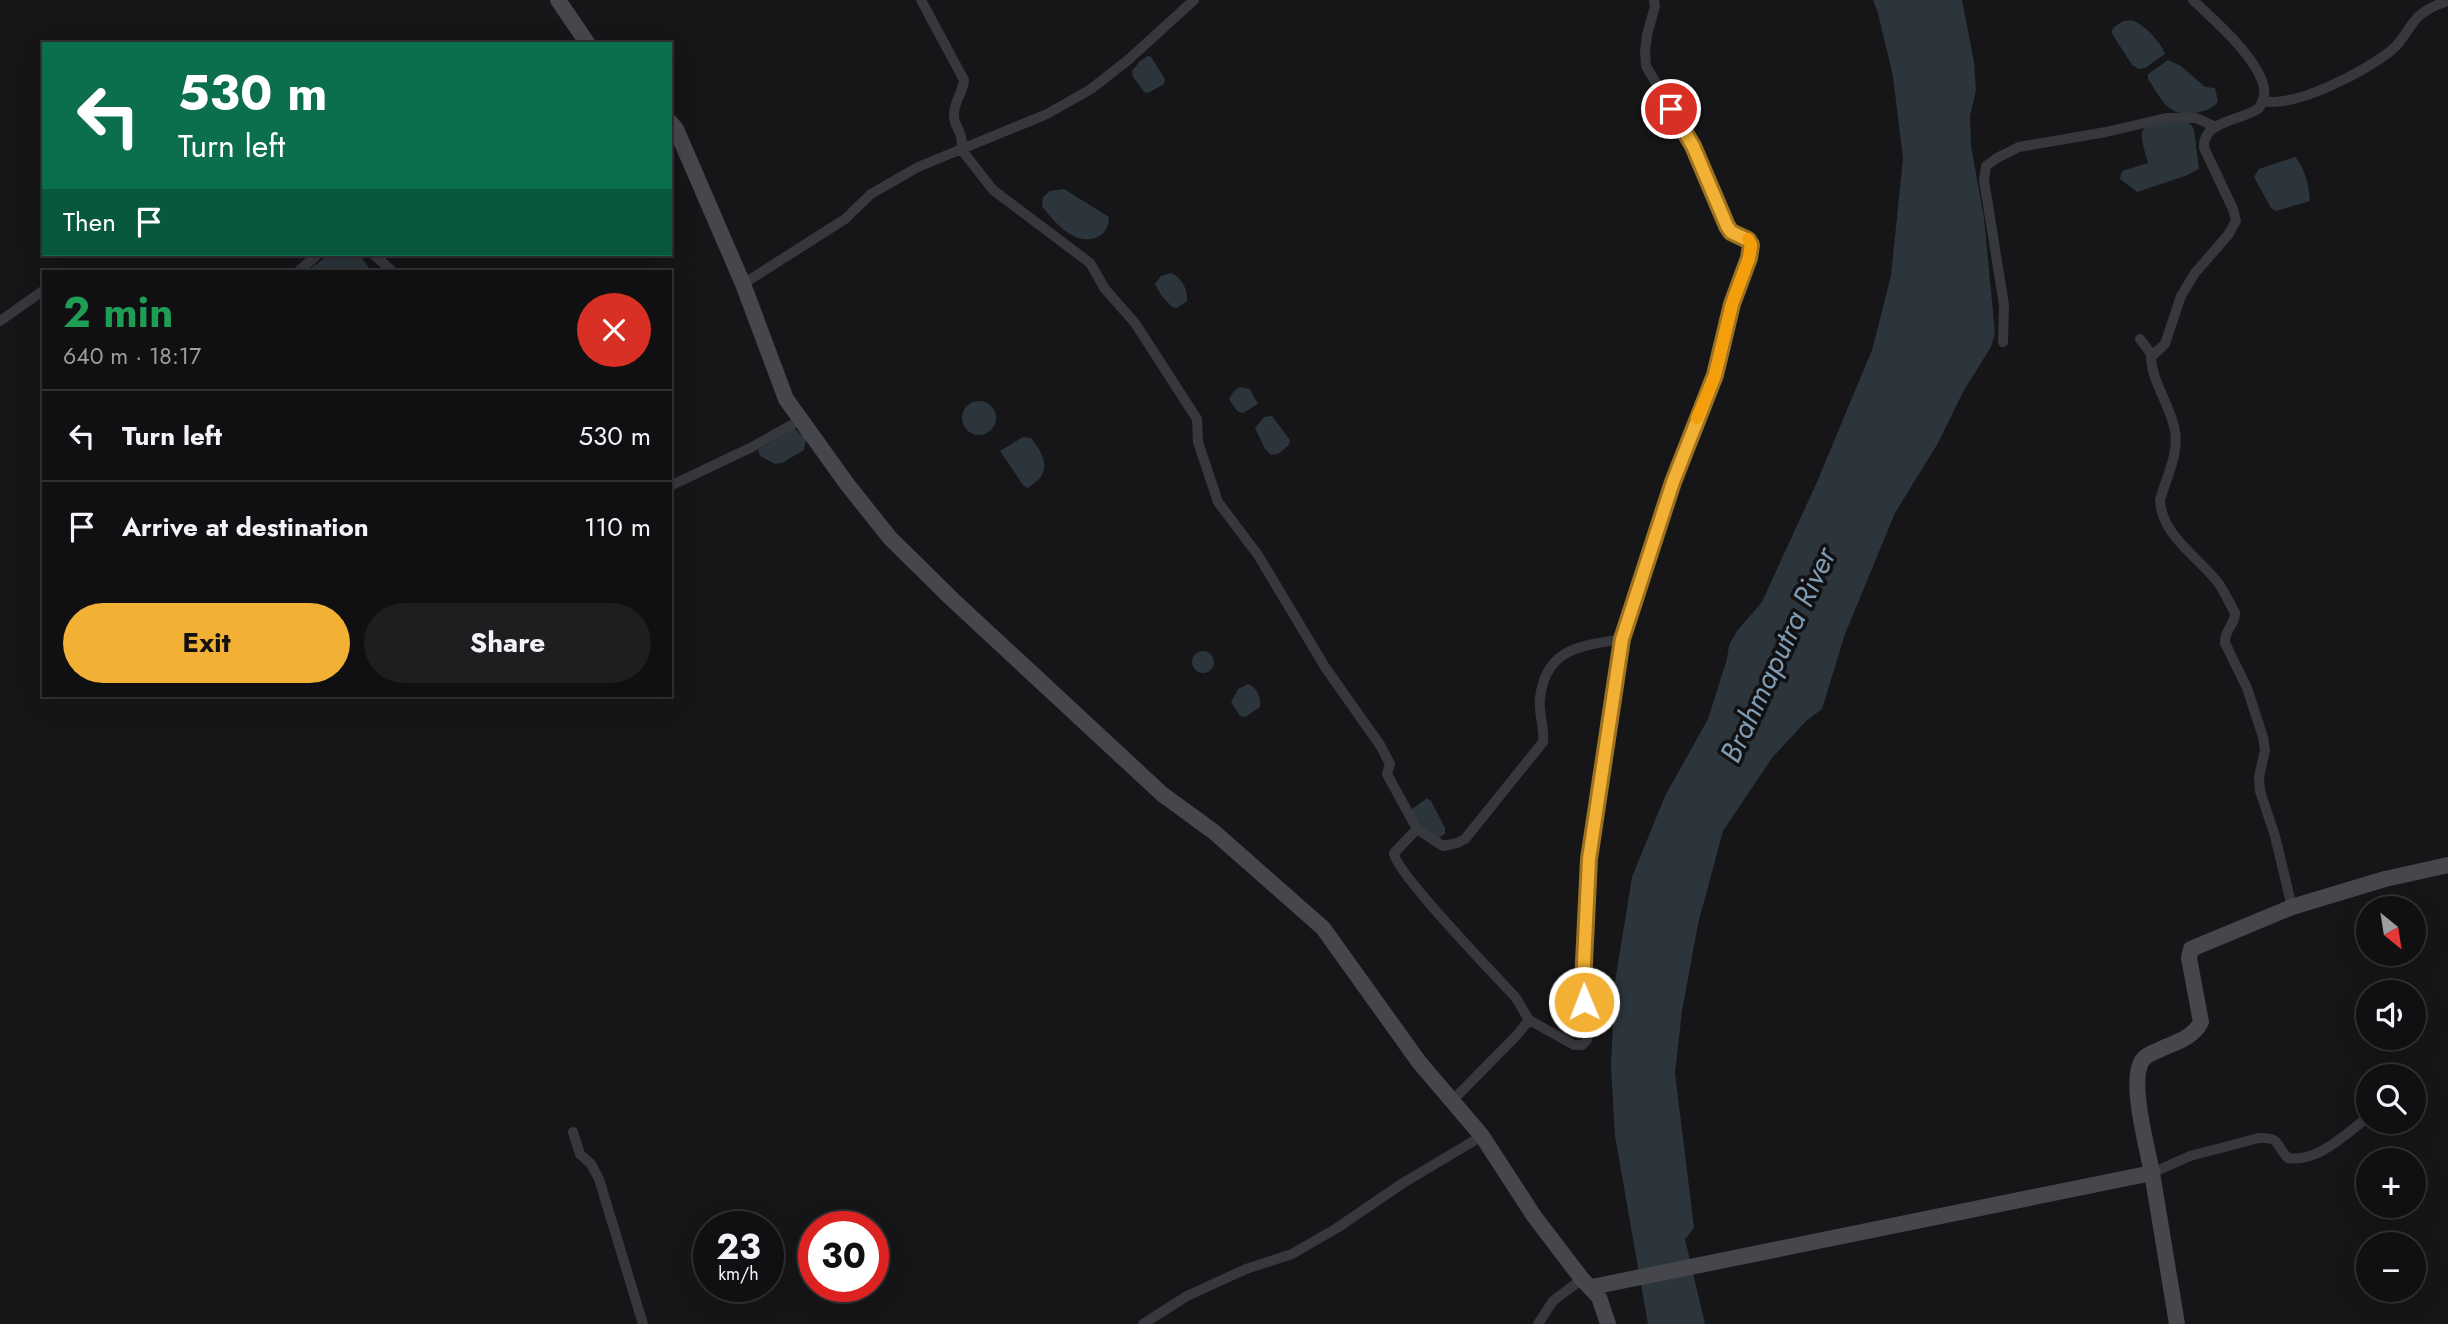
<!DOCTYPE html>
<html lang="en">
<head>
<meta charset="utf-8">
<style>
	:root { --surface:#101012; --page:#1e1e20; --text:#f1f3f6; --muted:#9c9d9f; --line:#303032; --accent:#f2b134 }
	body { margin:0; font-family:Jost,sans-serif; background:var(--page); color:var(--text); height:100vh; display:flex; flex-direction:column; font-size:26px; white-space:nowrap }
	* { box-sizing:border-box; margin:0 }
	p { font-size:23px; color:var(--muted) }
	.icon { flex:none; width:38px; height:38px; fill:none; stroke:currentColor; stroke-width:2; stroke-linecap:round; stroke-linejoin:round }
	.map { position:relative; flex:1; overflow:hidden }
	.drawer { position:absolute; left:42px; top:270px; width:630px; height:427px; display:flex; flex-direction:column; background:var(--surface); border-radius:0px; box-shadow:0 7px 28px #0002,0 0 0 2px var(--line) }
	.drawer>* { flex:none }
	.guide { position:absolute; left:42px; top:42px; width:630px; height:214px; border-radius:0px; box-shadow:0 7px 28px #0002,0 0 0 2px var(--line); background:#0b6e4f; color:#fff; overflow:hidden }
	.needle { width:46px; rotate:150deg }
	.fabs { position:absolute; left:2356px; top:896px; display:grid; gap:14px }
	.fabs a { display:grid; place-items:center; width:70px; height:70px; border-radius:50%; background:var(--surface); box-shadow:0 7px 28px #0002,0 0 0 2px var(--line); font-size:35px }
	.speed { position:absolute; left:693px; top:1211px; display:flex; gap:14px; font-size:35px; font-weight:700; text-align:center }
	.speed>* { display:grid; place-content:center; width:91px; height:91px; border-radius:50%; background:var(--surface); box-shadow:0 7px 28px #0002,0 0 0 2px var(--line); line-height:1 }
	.speed small { font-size:18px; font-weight:400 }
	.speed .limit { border:10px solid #d22; background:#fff; color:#111 }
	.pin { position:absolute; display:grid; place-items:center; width:60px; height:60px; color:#fff; margin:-30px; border:4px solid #fff; border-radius:50%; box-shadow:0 2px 7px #0007 }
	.me { position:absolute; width:77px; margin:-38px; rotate:359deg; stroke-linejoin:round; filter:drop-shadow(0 0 5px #0008) }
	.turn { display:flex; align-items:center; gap:24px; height:147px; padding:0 21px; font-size:32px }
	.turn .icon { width:91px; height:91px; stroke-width:2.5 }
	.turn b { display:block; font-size:49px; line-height:60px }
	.then { display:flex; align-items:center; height:66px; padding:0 21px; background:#0003; gap:14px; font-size:26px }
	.round { display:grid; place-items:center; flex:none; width:74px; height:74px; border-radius:37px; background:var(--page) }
	.headline { display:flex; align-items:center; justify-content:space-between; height:119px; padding:0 21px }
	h1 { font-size:42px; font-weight:700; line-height:52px; color:#1e9e55 }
	.action { display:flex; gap:14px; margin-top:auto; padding:14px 21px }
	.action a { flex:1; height:80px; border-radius:42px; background:var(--accent); color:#111; font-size:28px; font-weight:700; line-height:80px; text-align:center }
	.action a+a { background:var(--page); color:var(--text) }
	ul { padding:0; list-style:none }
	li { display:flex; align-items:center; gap:21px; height:91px; padding:0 21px; border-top:2px solid var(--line) }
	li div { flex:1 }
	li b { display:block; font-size:26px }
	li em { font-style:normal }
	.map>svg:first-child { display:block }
</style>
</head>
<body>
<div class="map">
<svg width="2448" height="1324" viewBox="0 0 2448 1324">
	<rect width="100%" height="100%" fill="#161618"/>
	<!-- water -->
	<path fill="#2c353c" d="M1873,0H1962L1974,62L1976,90L1970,116L1971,146L1984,218L1995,333L1991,347L1964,390L1938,443L1895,513L1845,634L1822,709L1806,721L1772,758L1723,831L1698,924L1682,1011L1675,1073L1694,1228L1685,1239L1705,1324H1648L1615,1136L1611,1066L1615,982L1632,877L1665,796L1708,719L1727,659L1729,645L1737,631L1762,602L1817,482L1872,350L1891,276L1903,158L1893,76L1878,13Z
		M2123,21C2126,21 2131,20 2134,21C2145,25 2162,44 2165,54L2145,68L2139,69L2132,65L2111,32L2114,27Z
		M1148,56L1151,57L1165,79L1164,84L1148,93L1144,92L1133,77L1132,71L1140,61Z
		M2168,60L2181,66L2205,87L2215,88L2218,101C2214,108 2207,110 2199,112C2168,119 2163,101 2148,79V74Z
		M2180,120L2190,124L2194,129L2199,169L2185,176L2137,192L2120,179L2122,171L2148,163C2136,121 2139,128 2180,120Z
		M2295,157C2304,166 2310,188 2310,201L2276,211L2271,208L2254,177L2259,169Z
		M1064,189L1109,217C1108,227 1106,234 1095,238C1074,245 1054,222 1042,206L1043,197L1050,191Z
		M331,254H359L371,271H311L312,267Z
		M1171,273C1182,277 1188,290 1187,301L1177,308L1172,307L1161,295L1155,284L1161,276Z
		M1240,387L1250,389L1258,404L1243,413L1237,411L1229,399L1234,391Z
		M962 418a17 17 0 1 1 34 0a17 17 0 1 1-34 0Z
		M1272,416L1290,440L1289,445L1278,454L1271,455L1265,449L1255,428L1264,417Z
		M794,428L806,439L804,450L782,463L775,464L760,456L758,450Z
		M1023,437L1031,438C1046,457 1053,474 1027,488L1023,485L1000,451Z
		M1192 662a11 11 0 1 1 22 0a11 11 0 1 1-22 0Z
		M1248,684C1257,687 1261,698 1260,707L1245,717L1240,716L1231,702L1238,689Z
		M1427,798L1431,801L1445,828V834L1437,839L1423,829L1411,810Z"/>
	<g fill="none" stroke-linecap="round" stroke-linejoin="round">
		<!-- street -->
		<path stroke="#37383d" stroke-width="10" d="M921,0L964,80C963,92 954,102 954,114C953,128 965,132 961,149L993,190L1090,263L1105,289L1135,323L1197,419L1198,442L1218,502L1258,555L1325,667L1380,745L1390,764L1387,774L1417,829
			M2193,0C2215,21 2252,53 2262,81C2266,90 2264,100 2259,108C2242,121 2202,120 2204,148L2233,209L2236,221L2228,235L2195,273L2181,296L2165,344L2151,357C2152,383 2171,406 2175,431C2179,455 2166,478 2160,500C2162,537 2199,557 2219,584C2225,593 2230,604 2235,613C2235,625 2224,630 2225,643L2247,688L2263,737L2265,750L2259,777L2260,791L2275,836L2292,907
			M2263,101C2297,108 2365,71 2392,50C2404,40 2409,25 2419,16C2427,9 2438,4 2448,1
			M373,254L392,271
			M299,271L318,254
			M743,284L845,219L871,194L918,167L1047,114L1091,89L1128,60L1194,0
			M0,321L44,290
			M2140,339L2152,355
			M2003,342L2004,305L1984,180L1986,166L1997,158L2019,147L2106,132L2166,118H2196L2216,127
			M670,486L752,447L800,420
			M1529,1020L1574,1045H1582L1587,1040L1583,983L1589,859L1622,639
			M1452,1101L1517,1035L1529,1020L1516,998C1497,977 1394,871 1394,853L1417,829L1443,846L1457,843L1465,839L1543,742C1545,727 1538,713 1540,698C1546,648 1581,646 1622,639L1673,482L1715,375L1732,304L1749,258L1751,245L1748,240L1731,232L1727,226L1693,146L1646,66L1645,51L1647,35L1655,6L1654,0
			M573,1132L580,1154L591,1164L599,1179L643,1324
			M2152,1173L2190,1156L2259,1138C2282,1137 2275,1146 2288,1158C2317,1163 2346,1134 2368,1117
			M1143,1324L1187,1296L1246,1269L1292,1254L1337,1228L1403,1183L1482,1136
			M1538,1324L1553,1301L1582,1279"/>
		<!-- secondary -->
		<path stroke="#45474d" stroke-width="16" d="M558,0L588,44
			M670,122L676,129L743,284L786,399L847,484L890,538L953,600L1162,794L1214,832L1323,928L1419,1062L1482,1136L1534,1216L1582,1279L1599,1297L1608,1324
			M2152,1173L2177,1324
			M1592,1287L2152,1173C2147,1147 2131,1088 2140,1065C2143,1055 2153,1053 2161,1049C2176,1042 2193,1038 2201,1022L2189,958L2191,949L2292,907L2385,879L2448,865"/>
	</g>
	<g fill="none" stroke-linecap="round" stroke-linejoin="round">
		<defs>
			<path id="route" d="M1584,1002L1583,983L1589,859L1622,639L1673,482L1715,375L1732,304L1749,258L1751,245L1748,240L1731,232L1727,226L1693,146L1671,109"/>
		</defs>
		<!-- route casing -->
		<use href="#route" stroke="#9d7322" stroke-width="18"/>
		<!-- route -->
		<use href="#route" stroke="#f2b134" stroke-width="12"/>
		<!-- slow -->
		<path stroke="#f59e0b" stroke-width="12" d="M1697,418L1715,375L1732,304L1749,258L1751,245L1748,239"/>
	</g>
	<g text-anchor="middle" stroke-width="7" stroke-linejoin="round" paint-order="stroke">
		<!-- water labels -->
		<g font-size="30" font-style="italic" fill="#7f9bb3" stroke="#111113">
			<text transform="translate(1778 655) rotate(-65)" y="10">Brahmaputra River</text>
		</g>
	</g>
</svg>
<div class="fabs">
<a><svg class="needle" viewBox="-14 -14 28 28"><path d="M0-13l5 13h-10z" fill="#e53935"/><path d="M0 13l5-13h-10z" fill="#9c9d9f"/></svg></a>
<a><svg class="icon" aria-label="sound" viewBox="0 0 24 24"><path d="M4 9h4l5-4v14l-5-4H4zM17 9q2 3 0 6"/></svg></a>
<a><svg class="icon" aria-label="search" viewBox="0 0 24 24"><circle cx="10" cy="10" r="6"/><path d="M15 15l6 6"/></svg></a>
<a>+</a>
<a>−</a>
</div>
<div class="speed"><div>23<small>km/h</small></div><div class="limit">30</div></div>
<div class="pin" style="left:1671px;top:109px;background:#d93025"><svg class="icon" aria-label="arrive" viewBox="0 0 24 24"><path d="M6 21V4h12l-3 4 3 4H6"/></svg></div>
<svg class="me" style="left:1584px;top:1002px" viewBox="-20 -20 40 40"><circle r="17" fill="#f2b134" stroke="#fff" stroke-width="3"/><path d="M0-11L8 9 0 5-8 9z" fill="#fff"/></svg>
<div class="guide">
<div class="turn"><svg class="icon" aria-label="left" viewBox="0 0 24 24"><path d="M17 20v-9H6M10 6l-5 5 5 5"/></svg><div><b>530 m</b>Turn left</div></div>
<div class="then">Then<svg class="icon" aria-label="arrive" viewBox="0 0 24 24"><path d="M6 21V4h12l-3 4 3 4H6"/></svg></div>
</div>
<section class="drawer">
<div class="headline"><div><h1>2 min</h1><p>640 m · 18:17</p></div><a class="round" style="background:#d93025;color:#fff"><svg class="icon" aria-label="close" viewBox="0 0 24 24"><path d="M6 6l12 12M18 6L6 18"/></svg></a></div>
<ul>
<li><svg class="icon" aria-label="left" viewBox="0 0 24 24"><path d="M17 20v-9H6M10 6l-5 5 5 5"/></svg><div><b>Turn left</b></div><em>530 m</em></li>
<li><svg class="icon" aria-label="arrive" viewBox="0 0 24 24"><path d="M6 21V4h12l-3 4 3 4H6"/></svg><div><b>Arrive at destination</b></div><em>110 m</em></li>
</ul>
<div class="action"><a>Exit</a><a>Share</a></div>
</section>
</div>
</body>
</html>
